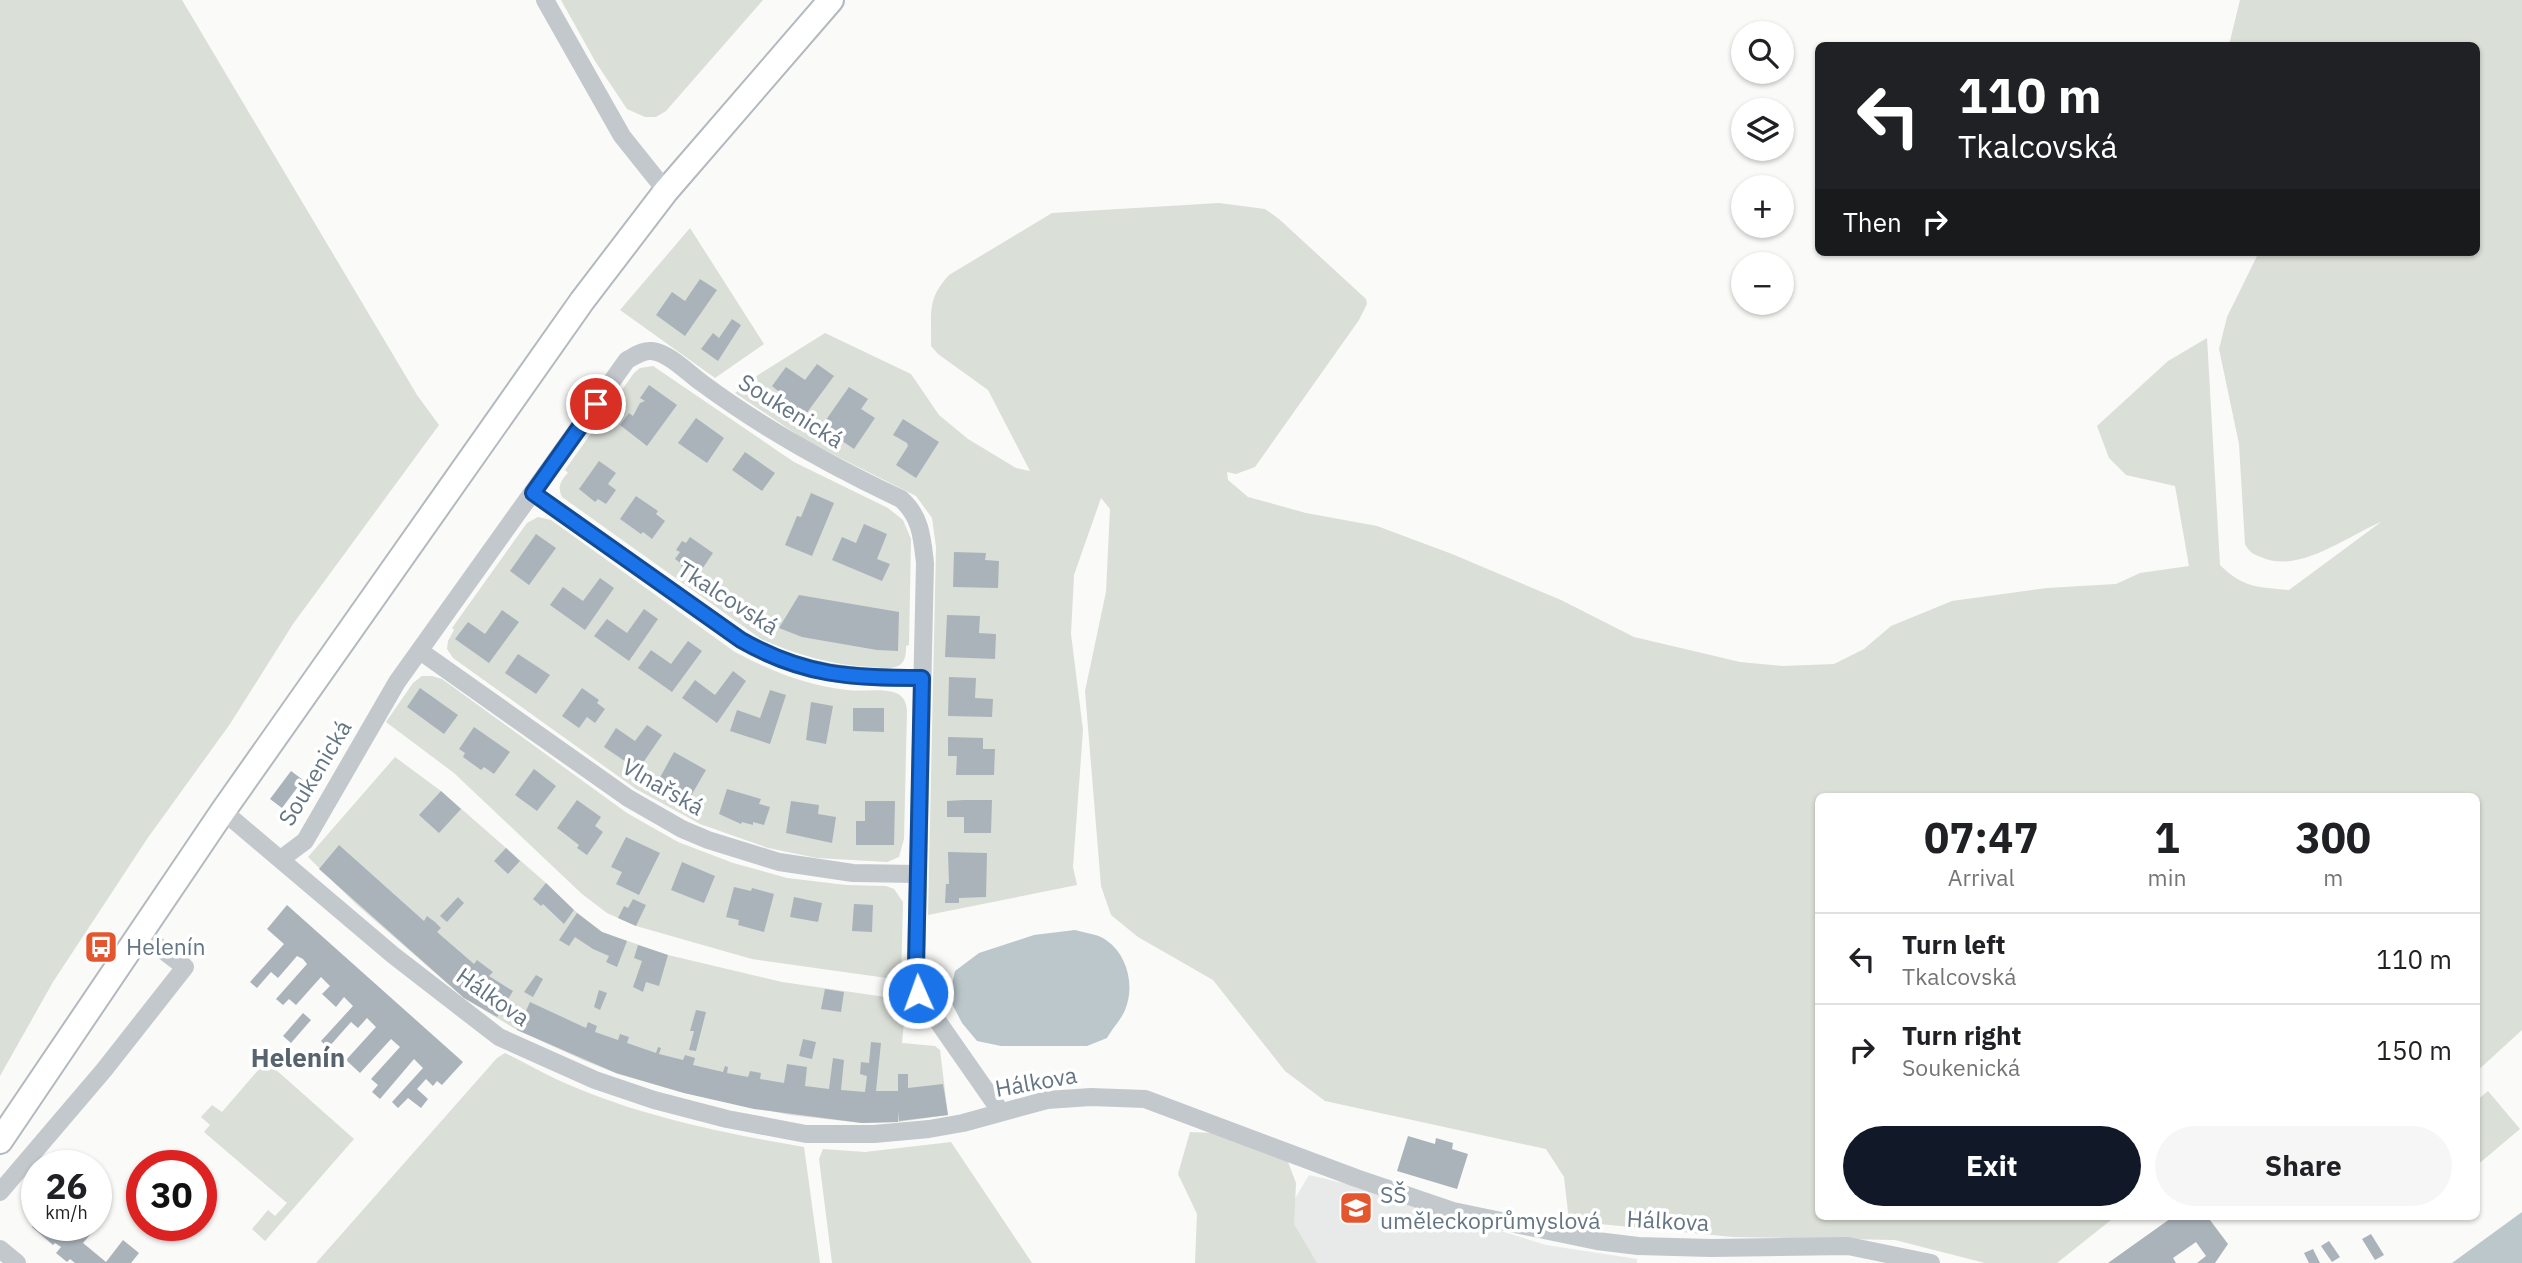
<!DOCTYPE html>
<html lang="en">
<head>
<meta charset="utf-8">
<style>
	:root { --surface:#fff; --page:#f6f6f6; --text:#202124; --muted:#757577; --line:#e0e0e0; --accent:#111827 }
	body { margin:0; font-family:"IBM Plex Sans",sans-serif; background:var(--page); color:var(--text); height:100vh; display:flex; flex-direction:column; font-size:26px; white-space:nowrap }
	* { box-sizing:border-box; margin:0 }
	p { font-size:23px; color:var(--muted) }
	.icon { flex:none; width:38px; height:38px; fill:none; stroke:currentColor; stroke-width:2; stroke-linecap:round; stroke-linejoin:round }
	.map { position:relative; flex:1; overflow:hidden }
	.side { position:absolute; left:1815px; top:793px; width:665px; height:427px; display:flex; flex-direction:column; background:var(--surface); border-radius:10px; box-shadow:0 2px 5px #0004 }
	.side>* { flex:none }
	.hud { position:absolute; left:1815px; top:42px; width:665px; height:214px; border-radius:10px; box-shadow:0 2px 5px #0004; background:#202124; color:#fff; overflow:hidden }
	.controls { position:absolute; left:1731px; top:21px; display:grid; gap:14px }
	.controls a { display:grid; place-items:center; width:63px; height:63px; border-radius:50%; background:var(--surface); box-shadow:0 2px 5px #0004; font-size:35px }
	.speed { position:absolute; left:21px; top:1150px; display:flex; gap:14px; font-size:35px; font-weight:700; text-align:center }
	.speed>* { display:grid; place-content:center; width:91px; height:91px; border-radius:50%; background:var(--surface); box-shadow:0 2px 5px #0004; line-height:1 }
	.speed small { font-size:18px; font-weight:400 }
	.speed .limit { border:10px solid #d22; background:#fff; color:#111 }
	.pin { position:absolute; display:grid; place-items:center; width:60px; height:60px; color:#fff; margin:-30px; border:4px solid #fff; border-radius:50%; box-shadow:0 2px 7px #0007 }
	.me { position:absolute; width:77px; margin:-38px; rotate:358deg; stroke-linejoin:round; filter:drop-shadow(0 0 5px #0008) }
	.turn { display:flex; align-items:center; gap:24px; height:147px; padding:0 28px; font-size:32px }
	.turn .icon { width:91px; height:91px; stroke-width:2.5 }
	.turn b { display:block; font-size:49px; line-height:60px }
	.then { display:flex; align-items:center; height:66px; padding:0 28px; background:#0003; gap:14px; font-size:26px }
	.eta { display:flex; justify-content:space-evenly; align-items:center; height:119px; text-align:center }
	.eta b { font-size:42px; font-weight:800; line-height:49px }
	.action { display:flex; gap:14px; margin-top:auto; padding:14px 28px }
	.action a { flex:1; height:80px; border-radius:42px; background:var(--accent); color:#fff; font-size:28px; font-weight:800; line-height:80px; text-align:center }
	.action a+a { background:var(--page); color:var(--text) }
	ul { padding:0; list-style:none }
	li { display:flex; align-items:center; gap:21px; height:91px; padding:0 28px; border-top:2px solid var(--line) }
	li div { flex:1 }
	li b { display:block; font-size:26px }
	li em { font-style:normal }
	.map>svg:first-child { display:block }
</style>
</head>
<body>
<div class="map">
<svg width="2522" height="1263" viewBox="0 0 2522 1263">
	<rect width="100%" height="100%" fill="#fafaf8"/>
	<!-- built -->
	<path fill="#e8e9e9" d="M1309,1175L1351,1185L1546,1245L1637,1259V1263H1245L1265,1249Z"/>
	<!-- green -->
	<path fill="#dadfd7" d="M0,0H182L417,395L439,425L293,624L230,724L147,839L53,982L0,1076Z
		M561,0H763L666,111L656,117H645L627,109L595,61Z
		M2240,0H2522V1030L2476,1072V796H1818V1216H2116L2057,1263H1985L1895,1240L1733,1237L1569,1221L1564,1177L1546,1149L1325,1101L1285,1071L1213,980L1138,937L1111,915L1101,886L1085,691L1106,592L1110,509L1101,498L1074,575L1071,634L1083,730L1073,867L1077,885L928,915L936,547L932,518L916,496L808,442L735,393L758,375L825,333L911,374L939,415L968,439L1016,468L1030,471L988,390L938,354L931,346C932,314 926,300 949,275L1052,213L1219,203L1265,209L1279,219L1366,299L1367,304L1359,320L1255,467L1236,474L1227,472L1228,480L1248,497L1306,513L1377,526L1452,554L1561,600L1634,637L1740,662L1783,666L1834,664L1864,649L1891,626L1952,601L2047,588L2116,584L2140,573L2189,566L2175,486L2126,475L2109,458L2097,426L2168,361L2207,338L2220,565C2243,588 2258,587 2289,590L2381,522C2349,535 2298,575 2261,557C2253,554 2249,552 2245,544L2239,444L2219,349L2227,317L2259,252H2476V46L2229,45Z
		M690,228L764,344L715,378L620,310Z
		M653,366L794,462L888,508L903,520L911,539L909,645L906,646C906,653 906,660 900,665C892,670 881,668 872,667C832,665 797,655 761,639L562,497C557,487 561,480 568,473L565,470L634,373L640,368Z
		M538,517L551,520L735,652C771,671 807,686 847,690C862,692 882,688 896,693C904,696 906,703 907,710L904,839L899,857L887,862L817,858L768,848L700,824L636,789L453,658L447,649L448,641L454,630L452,628L527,523Z
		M422,676H432L442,679L627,813L678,842L733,863L787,878L846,885L886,886L894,889L903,902L901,980L752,959L636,926L607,913L582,894L454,773L386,722L413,683Z
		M395,757L441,791L546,883L574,910L602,932L668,955L782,982L906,1000L902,1043L935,1046L940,1050L948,1115L898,1122L862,1123L790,1115L684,1093L618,1074L583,1060L517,1030L464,998L356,904L308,857Z
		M505,1053C526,1063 546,1075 567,1084C643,1117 723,1133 804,1147L820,1263H316L497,1058Z
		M266,1061L354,1139L265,1241L252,1229L268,1210L275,1216L287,1203L204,1132L210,1125L201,1117L212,1105L222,1112Z
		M2488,1091L2520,1129L2476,1166V1101Z
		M1190,1132L1257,1135L1285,1154L1296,1183L1294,1224L1317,1263H1195L1197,1214L1178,1174Z
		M951,1142L1032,1263H832L819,1159L823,1149L865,1152Z"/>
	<!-- water -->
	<path fill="#bbc7cb" d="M1075,930C1085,933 1098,934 1106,940C1128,955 1135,987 1125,1010C1122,1018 1112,1029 1107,1038L1087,1046H1001L977,1041L962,1023L949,998L955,971L979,953L1034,935Z
		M2522,1212V1263H2452Z"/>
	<!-- building -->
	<path fill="#aab3b9" d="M700,279L717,290L685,336L656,315L672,292L685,301Z
		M732,319L741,325L718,361L701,349L713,333L719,338Z
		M817,364L834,376L803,418L779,401L783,395L772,386L786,367L805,380Z
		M649,385L677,405L647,446L620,425L629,413L633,416L640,403L645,401L640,398Z
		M849,387L868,399L861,409L875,418L854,449L821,427Z
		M696,418L724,438L707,463L678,443Z
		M903,419L939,442L916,478L896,465L908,446L907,443L893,435Z
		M745,452L775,473L762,491L732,470Z
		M599,461L616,473L608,484L616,490L606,504L598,499L595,502L579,489Z
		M811,493L834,503L812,556L785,545L797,516L801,517Z
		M636,496L658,511L656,514L665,521L652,539L643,532L641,534L620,519Z
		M864,524L887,534L877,559L890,564L882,581L832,560L842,537L856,543Z
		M536,534L556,548L529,585L510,571Z
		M690,537L713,553L698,575L681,566L682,564L675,559L680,552L676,550L682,541L686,543Z
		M954,552L986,553L985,560L999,561L998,588L953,587Z
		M600,578L614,588L585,630L550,605L563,587L583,601Z
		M799,595L899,612L898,651L877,650L802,637L779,628Z
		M644,609L658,619L629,661L594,636L607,619L627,633Z
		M502,610L519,622L489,663L455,639L468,622L485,634Z
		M947,615L980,616L979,633L996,634L995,659L945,657Z
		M688,641L702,651L672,692L638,668L651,650L671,664Z
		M518,654L550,675L536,694L505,673Z
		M733,671L746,681L717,723L682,698L695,680L715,695Z
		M949,677L976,678L975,698L993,699L992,717L948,716Z
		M420,688L458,715L444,734L407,707Z
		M582,688L599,700L597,703L605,709L595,723L587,717L579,728L562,716Z
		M770,690L786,695L770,744L730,731L737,710L760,718Z
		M811,702L833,706L826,744L806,740Z
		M853,708H884V732L853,731Z
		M647,725L662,735L638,770L604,747L616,728L635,741Z
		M474,727L510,752L494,774L484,767L481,770L463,757L465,753L459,749Z
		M948,737L983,738V749H995L994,775H956L957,756H948Z
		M674,752L706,770L688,801L657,783Z
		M534,769L556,786L537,811L515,795Z
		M291,771L303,780L282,808L270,799Z
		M727,789L761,799L759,804L770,807L764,825L753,822V825L742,822L741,824L719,814Z
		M441,791L461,809L439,833L419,815Z
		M577,800L601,817L595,826L603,832L587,855L577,848L579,845L557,828Z
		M964,800H992L991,833H964V817H947V801Z
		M791,801L819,805L818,814L836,817L832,843L786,833Z
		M865,801H895L894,845H856V821H865Z
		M626,837L660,853L639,895L616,884L622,872L611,867Z
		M339,845L424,921L427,916L435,922L441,928L437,932L474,964L477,960L493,972L489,976L513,991L497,1017L464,998L319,869Z
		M506,848L520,861L508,874L494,861Z
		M948,852L987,853L986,897L959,898V903H945L946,884H949Z
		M682,862L715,876L704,903L671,890Z
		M546,883L574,910L564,924L543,904L541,906L533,899Z
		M734,887L751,891L752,888L774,894L764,932L738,925L739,920L726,917Z
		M458,897L464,903L447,922L440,916Z
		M794,897L822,903L818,922L790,917Z
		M633,899L646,905L636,926L618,918L624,906L628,908Z
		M854,904L873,905L872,932L852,931Z
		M287,905L463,1062L442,1085L437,1081L433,1086L426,1079L417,1089L428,1099L421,1108L408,1098L398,1108L392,1102L423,1068L414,1059L380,1099L372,1092L378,1085L371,1079L400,1047L391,1039L360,1073L346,1060L376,1027L367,1018L358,1028L351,1022L328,1048L321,1041L353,1006L344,997L336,1007L322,994L330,986L321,977L296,1005L289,999L283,1005L276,999L307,964L303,959L297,956L278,978L271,972L257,988L250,982L284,944L267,929Z
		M577,913L602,932L627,941L617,967L606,962L609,956L593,949L575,937L569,946L559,940Z
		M638,945L668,955L659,986L646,982L643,992L633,987L642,961L634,958Z
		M536,975L543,979L533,997L524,992Z
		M825,989L844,992L841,1012L821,1009Z
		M599,990L607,993L600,1010L594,1007Z
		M530,1002L586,1028L588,1022L597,1026L595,1032L618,1040L620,1034L629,1037L627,1043L656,1053L658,1047L661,1048L659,1054L683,1060L685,1055L695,1058L693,1065L723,1072L725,1066L728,1067L727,1073L748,1077L750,1071L761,1073L760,1079L784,1083L787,1064L807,1067L805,1086L829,1089L833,1058L844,1060L841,1090L865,1092L867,1076L860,1074L861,1062L869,1063L871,1042L881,1043L876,1091H898V1074H908V1088L943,1084L948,1115L899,1121L898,1111V1122L862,1123L754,1109L684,1093L616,1073L517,1030L519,1026L513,1023L519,1010L525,1013Z
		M696,1010L706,1012L696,1051L689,1050L694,1031H690Z
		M303,1013L311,1020L291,1043L283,1036Z
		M803,1039L816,1042L812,1059L799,1056Z
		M1408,1136L1435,1144L1436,1138L1453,1143L1452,1149L1468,1154L1457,1189L1397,1171Z
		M2174,1216H2207L2228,1244L2215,1263H2197L2206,1256L2196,1242L2173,1258L2176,1263H2108Z
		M96,1218L101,1222L83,1243L106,1262L123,1240L139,1253L131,1263H75L70,1259L67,1262L56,1253L61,1247L55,1243L53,1245L32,1227L37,1221V1225H61L67,1230L72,1225H96Z
		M2371,1234L2384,1255L2375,1260L2362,1239Z
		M2329,1241L2340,1257L2332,1262L2321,1246Z
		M2313,1249L2320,1263H2309L2304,1253Z"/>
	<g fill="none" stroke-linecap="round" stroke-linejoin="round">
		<defs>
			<path id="secondary" d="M0,1141L223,811L582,301L666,191L831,0"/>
		</defs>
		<!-- secondary casing -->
		<use href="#secondary" stroke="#b3babf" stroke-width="28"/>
		<!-- street -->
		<path stroke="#c3c8cc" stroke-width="18" d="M545,0L622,136L666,191
			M533,493L741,640C802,675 854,678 922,678
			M420,651L628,798L682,829L708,840L779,862L853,873L918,874
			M223,811L393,955L499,1037L595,1080L654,1100L727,1119L806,1134H874L929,1129L963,1123L1047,1100L1091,1097L1145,1099L1356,1178L1453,1211L1597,1241L1638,1246L1711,1248L1848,1246L1931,1263
			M281,859L305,841L397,682L627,360C635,356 643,350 652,351C669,353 688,373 702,383C764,429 831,466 901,499C921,517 922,537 925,563L916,967L918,993L1001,1112
			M0,1192L104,1070L185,967L139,932
			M0,1249L17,1263"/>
		<!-- secondary -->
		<use href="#secondary" stroke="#fff" stroke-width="24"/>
	</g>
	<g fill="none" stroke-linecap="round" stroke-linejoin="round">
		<defs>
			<path id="route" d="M596,404L533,493L741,640C804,676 851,678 922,678L916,967L918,993"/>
		</defs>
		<!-- route casing -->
		<use href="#route" stroke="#114b97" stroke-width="18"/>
		<!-- route -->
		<use href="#route" stroke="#1a73e8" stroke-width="12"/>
	</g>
	<!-- icons -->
	<defs>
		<symbol id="bus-square" viewBox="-11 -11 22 22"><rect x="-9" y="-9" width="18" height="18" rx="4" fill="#e4572e" stroke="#fff"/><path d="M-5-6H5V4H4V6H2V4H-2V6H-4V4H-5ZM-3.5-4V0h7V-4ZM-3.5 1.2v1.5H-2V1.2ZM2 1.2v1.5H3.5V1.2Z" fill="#fff"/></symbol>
		<symbol id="university-square" viewBox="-11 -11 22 22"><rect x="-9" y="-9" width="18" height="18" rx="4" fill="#e4572e" stroke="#fff"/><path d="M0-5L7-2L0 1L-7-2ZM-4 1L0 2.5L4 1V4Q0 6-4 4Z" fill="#fff"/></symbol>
	</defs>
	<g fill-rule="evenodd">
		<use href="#bus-square" x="82" y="928" width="38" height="38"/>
		<use href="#university-square" x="1337" y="1189" width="38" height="38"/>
	</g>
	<g text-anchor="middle" stroke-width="7" stroke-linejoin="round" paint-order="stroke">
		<!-- street labels -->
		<g font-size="23" fill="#657683" stroke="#fff">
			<text transform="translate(791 411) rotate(32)" y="8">Soukenická</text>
			<text transform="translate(728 598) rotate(33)" y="8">Tkalcovská</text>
			<text transform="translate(315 773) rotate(-59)" y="8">Soukenická</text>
			<text transform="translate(663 787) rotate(30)" y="8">Vlnařská</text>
			<text transform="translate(493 997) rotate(35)" y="8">Hálkova</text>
			<text transform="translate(1036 1082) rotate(-10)" y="8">Hálkova</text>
			<text transform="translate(1668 1221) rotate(3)" y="8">Hálkova</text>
		</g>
		<!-- poi labels -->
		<g font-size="23" fill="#657683" stroke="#fff" text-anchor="start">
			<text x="126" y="955">Helenín</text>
			<text x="1380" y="1203">SŠ<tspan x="1380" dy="26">uměleckoprůmyslová</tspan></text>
		</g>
		<!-- quarter labels -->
		<g font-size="26" font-weight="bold" fill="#57646e" stroke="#fff">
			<text x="298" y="1067">Helenín</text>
		</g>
	</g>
</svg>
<div class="controls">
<a><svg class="icon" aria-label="search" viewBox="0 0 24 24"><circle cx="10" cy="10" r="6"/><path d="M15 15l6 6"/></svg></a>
<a><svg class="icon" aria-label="layers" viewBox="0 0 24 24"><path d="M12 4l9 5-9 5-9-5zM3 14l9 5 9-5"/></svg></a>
<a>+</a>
<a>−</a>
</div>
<div class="speed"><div>26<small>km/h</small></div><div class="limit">30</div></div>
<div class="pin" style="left:596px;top:404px;background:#d93025"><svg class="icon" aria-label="arrive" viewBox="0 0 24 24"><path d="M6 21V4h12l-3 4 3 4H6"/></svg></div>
<svg class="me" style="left:918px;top:993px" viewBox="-20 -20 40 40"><circle r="17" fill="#1a73e8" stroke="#fff" stroke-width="3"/><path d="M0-11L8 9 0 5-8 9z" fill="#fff"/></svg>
<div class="hud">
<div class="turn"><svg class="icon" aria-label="left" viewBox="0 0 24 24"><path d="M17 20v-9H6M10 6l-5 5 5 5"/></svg><div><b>110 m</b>Tkalcovská</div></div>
<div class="then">Then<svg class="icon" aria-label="right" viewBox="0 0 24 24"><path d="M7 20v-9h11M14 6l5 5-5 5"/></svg></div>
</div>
<section class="side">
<div class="eta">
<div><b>07:47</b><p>Arrival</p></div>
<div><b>1</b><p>min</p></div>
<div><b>300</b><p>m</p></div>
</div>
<ul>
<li><svg class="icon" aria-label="left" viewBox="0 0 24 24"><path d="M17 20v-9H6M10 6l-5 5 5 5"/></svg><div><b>Turn left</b><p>Tkalcovská</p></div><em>110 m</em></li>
<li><svg class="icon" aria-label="right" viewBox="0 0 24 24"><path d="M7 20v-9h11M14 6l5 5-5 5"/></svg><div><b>Turn right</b><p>Soukenická</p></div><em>150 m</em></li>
</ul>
<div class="action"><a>Exit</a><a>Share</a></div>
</section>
</div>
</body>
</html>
